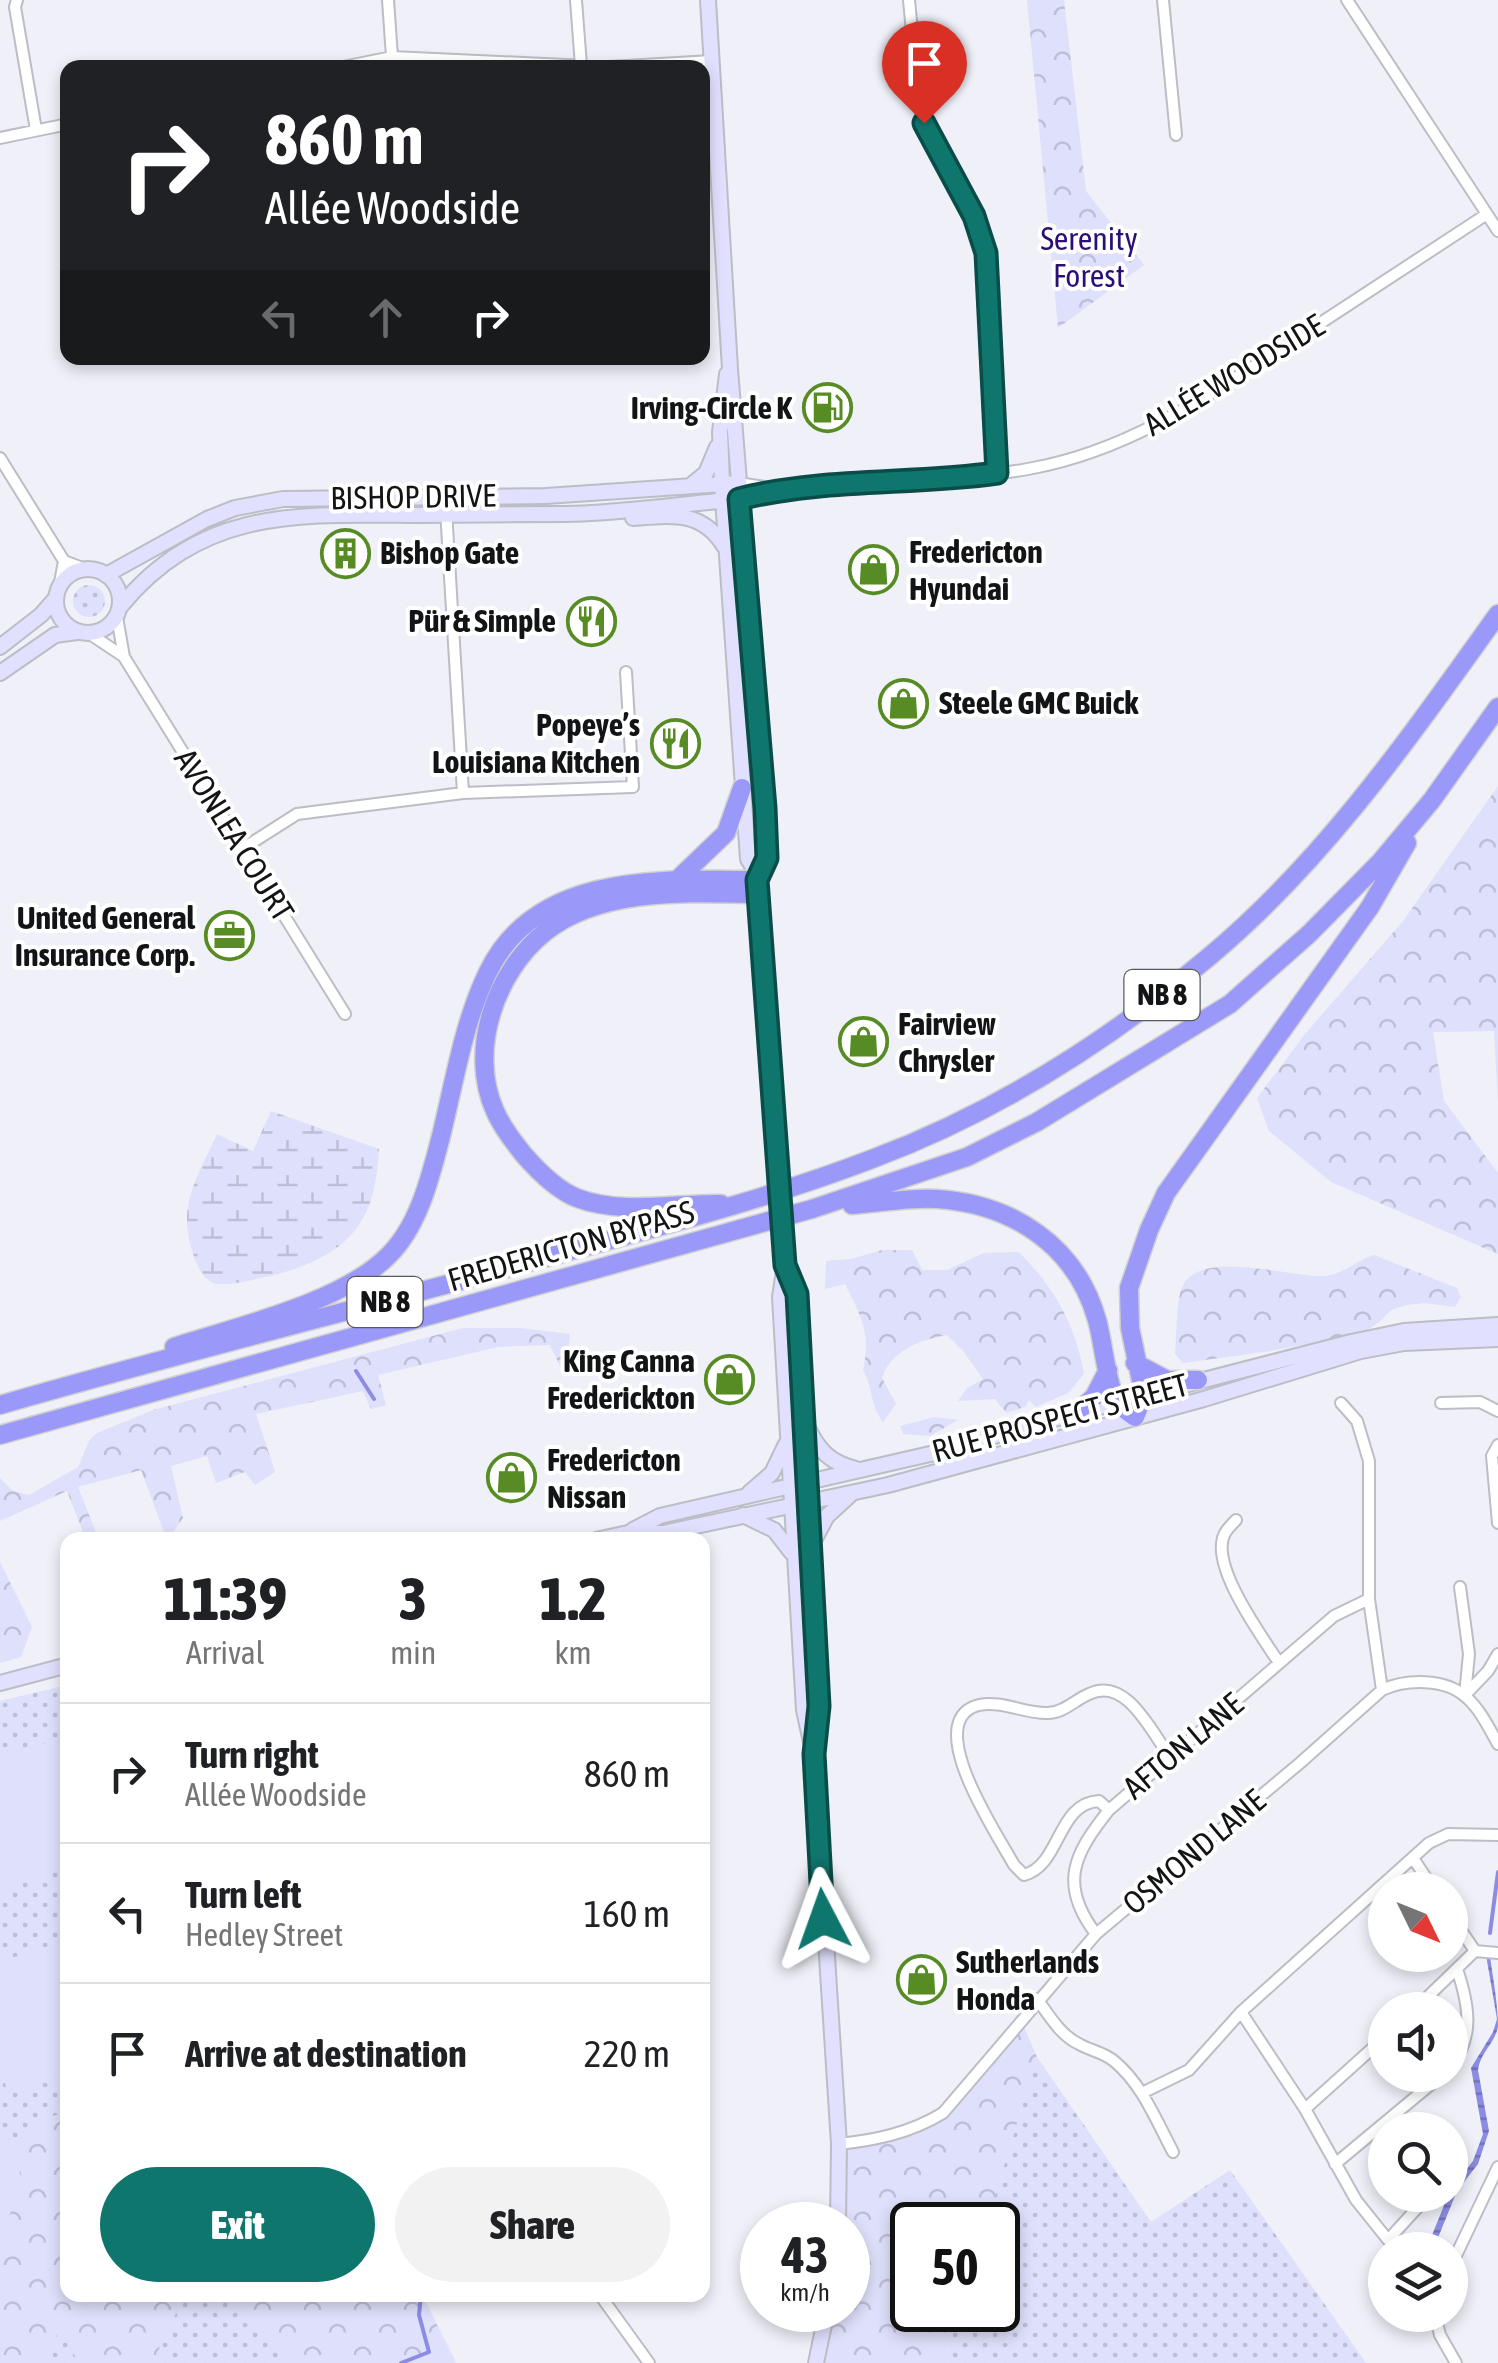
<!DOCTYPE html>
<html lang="en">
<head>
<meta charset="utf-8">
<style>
	:root { --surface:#fff; --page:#f2f2f2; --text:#202124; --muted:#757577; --line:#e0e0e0; --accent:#0f766e }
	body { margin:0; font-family:"Asap Condensed",sans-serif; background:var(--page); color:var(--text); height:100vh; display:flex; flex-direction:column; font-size:38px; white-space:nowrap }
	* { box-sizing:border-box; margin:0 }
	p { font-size:32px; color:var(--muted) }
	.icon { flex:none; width:55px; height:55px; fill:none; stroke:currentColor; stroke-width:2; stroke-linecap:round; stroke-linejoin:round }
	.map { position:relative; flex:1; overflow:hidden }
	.sheet { position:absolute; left:60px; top:1532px; width:650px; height:770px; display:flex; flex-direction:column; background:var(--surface); border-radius:20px; box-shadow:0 5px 15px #0003 }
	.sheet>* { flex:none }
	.hud { position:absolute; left:60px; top:60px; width:650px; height:305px; border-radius:20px; box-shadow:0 5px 15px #0003; background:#202124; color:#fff; overflow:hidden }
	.needle { width:65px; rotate:133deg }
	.controls { position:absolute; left:1368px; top:1872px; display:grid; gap:20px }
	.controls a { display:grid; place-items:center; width:100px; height:100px; border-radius:50%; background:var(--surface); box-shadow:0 5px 15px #0003; font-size:50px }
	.speed { position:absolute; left:740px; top:2202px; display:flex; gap:20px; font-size:50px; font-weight:700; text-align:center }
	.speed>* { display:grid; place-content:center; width:130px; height:130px; border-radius:50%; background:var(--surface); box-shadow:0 5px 15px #0003; line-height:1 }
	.speed small { font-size:25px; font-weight:400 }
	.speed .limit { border:5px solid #111; border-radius:15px; background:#fff; color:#111 }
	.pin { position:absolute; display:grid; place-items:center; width:85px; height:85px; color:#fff; margin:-102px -42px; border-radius:50% 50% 50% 0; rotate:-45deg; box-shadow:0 0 10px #0007 }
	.pin .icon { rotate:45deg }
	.me { position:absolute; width:110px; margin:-55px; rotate:356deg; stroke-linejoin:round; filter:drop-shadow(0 0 8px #0008) }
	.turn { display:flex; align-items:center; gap:35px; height:210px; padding:0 40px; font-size:45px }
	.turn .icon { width:130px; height:130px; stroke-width:2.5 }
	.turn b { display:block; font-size:70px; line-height:85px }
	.lanes { display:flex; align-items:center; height:95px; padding:0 40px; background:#0003; justify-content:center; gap:50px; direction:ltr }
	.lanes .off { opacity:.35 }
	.eta { display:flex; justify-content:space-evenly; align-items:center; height:170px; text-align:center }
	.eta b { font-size:60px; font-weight:800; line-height:70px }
	.action { display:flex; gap:20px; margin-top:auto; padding:20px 40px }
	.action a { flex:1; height:115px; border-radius:60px; background:var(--accent); color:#fff; font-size:40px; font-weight:800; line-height:115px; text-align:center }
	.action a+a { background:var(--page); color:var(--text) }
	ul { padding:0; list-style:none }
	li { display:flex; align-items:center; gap:30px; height:140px; padding:0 40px; border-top:2px solid var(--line) }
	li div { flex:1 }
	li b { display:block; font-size:38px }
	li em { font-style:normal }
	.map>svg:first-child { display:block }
</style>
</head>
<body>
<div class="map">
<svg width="1498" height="2363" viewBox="0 0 1498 2363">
	<defs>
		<pattern id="grass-dots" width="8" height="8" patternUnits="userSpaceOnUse" patternTransform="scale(2.5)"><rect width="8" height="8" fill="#dfe0fb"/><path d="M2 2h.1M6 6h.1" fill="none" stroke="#bebfd6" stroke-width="1.8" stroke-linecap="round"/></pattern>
		<pattern id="forest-crowns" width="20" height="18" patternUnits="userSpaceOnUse" patternTransform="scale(2.5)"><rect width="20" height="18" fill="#dfe0fb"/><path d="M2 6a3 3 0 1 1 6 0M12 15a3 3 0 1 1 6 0" fill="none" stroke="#bebfd6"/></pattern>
		<pattern id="wetland-marsh" width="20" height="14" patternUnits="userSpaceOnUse" patternTransform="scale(2.5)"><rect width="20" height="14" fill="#dfe0fb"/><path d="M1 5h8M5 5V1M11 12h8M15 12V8" fill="none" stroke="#bebfd6"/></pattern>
		<pattern id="water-rules" width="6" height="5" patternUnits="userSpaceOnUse" patternTransform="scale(2.5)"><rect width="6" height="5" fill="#8c8ce3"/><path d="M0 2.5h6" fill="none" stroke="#7171b7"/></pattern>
	</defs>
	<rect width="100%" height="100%" fill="#eff0f8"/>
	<!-- grass -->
	<path fill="url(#grass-dots)" d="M73 601a16 16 0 1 1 32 0a16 16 0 1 1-32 0Z
		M67,1685L68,2295H422L456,2363H0V1701Z
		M1037,2057L1151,2222L1230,2170L1366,2363H944L960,2310H998V2225H986Z"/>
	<!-- forest -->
	<path fill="url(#forest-crowns)" d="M1027,0H1064L1086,191L1144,265L1058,328Z
		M1498,786V1104L1494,1031L1433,1032L1444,1101L1498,1173V1254L1331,1182L1269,1131L1257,1098L1305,1034L1403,921Z
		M882,1250H912L922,1270H947L984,1253L1019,1252C1054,1287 1076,1326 1084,1374L1068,1393L1036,1407L1029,1400L1025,1407L1006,1413L995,1399L958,1401L967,1388L983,1379L964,1352L947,1335C920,1340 891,1350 882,1378L896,1404L883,1422C870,1405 873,1388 863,1370C871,1333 862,1318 845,1284L825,1289L826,1261L851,1259Z
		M1374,1255L1457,1288L1461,1297L1455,1307L1424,1303L1407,1305L1391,1310L1378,1323L1361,1334L1264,1352L1183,1363L1175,1354C1177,1337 1176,1296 1183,1285C1204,1248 1289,1278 1324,1276C1345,1274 1355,1261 1374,1255Z
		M463,1328H520L570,1334L568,1357L560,1366L550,1345L498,1347L378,1375L386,1405L371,1409L363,1391L256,1414L275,1472L255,1485L245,1472L216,1483L207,1456L171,1466L183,1518L167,1540L141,1470L78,1487L99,1540H86L67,1491L0,1521V1478L13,1491L29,1495L78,1467L90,1439L97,1433L153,1410Z
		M934,1417L958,1420L930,1436L903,1434L900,1426Z
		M0,1562L32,1627L21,1657L0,1663Z
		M1021,2020L1037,2057L986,2225H912V2310H960L944,2363H816L827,2310H848V2225H838L839,2144L866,2141L943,2113Z
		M67,2111L68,2295H195L181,2302L158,2351L161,2363H79L59,2329L53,2346V2363H0V2131L19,2141L37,2122Z
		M225,2295H422L456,2363H283C272,2335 251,2310 225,2295Z"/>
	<!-- wetland -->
	<path fill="url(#wetland-marsh)" d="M271,1111L379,1149C377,1178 374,1205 356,1229C337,1254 301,1269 270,1276C254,1279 234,1286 217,1284C207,1282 201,1273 197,1264C174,1210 195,1182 217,1134L253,1151Z"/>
	<!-- garden -->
	<path fill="#dfe0fb" d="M67,1737V1864L39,1879L0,1889V1756Z
		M67,1943V2073L8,2094L0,2065V1961Z
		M0,2131L19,2142C20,2179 24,2197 0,2229Z"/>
	<!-- water -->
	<path fill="url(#water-rules)" d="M1486,1955L1490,1956C1493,1979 1498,2004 1498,2027C1495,2043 1480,2053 1478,2070L1489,2131L1478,2164L1457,2191L1433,2250H1426L1451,2188L1473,2161L1483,2134L1471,2068L1493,2032L1497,2019Z"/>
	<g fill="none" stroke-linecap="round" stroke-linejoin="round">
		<!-- stream -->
		<path stroke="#8c8ce3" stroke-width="4" d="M356,1371L374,1399
			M1490,1933L1498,1872
			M401,2363L429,2352L419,2315L421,2295"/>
		<defs>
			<path id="street" d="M17,0L15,7L36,130
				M388,0L392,57
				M576,0L581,66
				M909,0L919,105L924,123L974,217L987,253L997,473
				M1163,0L1176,135
				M1347,0L1498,231
				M338,68L392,57L608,67L712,61
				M0,138L68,124
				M0,458L64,561L85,569
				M738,483L772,488
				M739,499C834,475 936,487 1033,468C1130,450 1209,395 1290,343C1355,300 1421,257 1487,214
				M446,510L463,793
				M59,588L64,561
				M117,617L124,657L345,1014
				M90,634L123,656
				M242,849L297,814L463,793L633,787L626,672
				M1341,1403L1357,1421L1369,1461V1599L1382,1690
				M1441,1403L1480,1402L1498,1411
				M1498,1445L1492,1456L1498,1523
				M1236,1520C1232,1524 1228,1528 1225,1533C1208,1564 1262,1636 1279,1663
				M1460,1587L1469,1654L1465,1695
				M1466,1694L1488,1671L1498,1654
				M1109,1810L1099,1801C1057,1803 1061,1865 1024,1875L1014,1865C999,1837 919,1720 979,1705C1001,1700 1026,1714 1048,1713C1063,1713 1075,1700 1089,1694C1126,1676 1151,1731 1170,1757
				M1413,1858L1434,1890
				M1450,1914L1475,1951
				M1096,1934C1058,1884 1074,1854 1109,1810L1334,1616L1369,1599
				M1475,1951L1498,1953
				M1037,1999C1049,2015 1060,2035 1079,2044C1091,2051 1103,2052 1114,2061C1142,2084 1156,2120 1173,2152
				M1414,2010L1475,1951
				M1241,2012L1305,2109L1356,2200L1388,2240L1429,2195
				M1450,2066C1476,2038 1468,2002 1457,1969
				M1142,2093L1189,2070L1241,2012L1429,1843L1448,1834L1498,1835
				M1305,2109L1385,2037
				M839,2144C876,2140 910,2133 943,2113L1096,1934L1300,1763L1382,1690C1406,1679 1445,1678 1466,1697C1480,1709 1489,1728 1498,1744
				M1335,2164L1442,2075
				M1450,2268L1498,2167
				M600,2295L649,2363
				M1435,2315L1440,2335L1456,2363"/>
			<path id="secondary" d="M708,0L730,369L765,807L767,858L757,880L777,1136
				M727,374L720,432L722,484L748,859L757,874
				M690,486L706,473L717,447
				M633,518C671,515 702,510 724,546
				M56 601a32 32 0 1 1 64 0a32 32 0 1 1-64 0Z
				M106,575L207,519L235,508L283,499L546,496L738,483
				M120,607C201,508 298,514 412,515C463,515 514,514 565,514C623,513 682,504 739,499
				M0,647L41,615L56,598
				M0,673L55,635L77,632
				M785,1265L797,1294L819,1706L814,1753L839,2144L838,2225
				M785,1265L780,1297L804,1710L811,1742
				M807,1426C818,1450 830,1463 856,1469
				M749,1493L772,1473L786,1444
				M743,1515L774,1530L792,1553
				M633,1530L660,1516L930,1454L1076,1413L1351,1342L1404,1331L1498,1325
				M596,1540L628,1533H663L888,1485L1204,1399L1361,1351L1404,1343L1498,1339
				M812,1544L827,1516L850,1495
				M0,1683L68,1665
				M816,2363L827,2310"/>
			<path id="highway" d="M676,881L726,833L742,788
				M721,1204C675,1203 622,1215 577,1198C557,1190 538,1171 524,1155C513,1141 502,1127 495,1111C468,1051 495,972 545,932C602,887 690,893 758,894
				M852,1205C880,1203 909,1197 937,1199C1012,1204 1076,1245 1097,1320C1103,1340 1107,1387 1117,1402C1121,1408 1130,1413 1135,1417L1144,1395L1130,1328L1129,1288L1149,1230L1166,1193L1370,907L1407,843
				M174,1347C238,1326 341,1303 388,1256C418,1227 430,1179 440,1140C454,1085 463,1023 488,972C537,871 662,880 757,880
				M1135,1363L1167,1380H1198
				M0,1405C180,1353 363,1308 544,1258C654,1228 765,1200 872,1159C995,1113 1110,1040 1210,956C1325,860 1412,734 1498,614
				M1076,1413L1094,1397L1108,1370
				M0,1435L812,1209L967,1157L1037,1122L1230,1004L1309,934L1381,861L1432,800L1498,707"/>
		</defs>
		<!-- street casing -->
		<use href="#street" stroke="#bcbdc5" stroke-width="14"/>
		<!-- secondary casing -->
		<use href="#secondary" stroke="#bcbdc5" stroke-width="18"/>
		<!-- highway casing -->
		<use href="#highway" stroke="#d0d0d0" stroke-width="21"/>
		<!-- street -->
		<use href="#street" stroke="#fff" stroke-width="10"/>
		<!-- secondary -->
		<use href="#secondary" stroke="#e1e0fe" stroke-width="14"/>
		<!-- highway -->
		<use href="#highway" stroke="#9a99fa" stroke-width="18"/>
		<defs>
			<path id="secondary-bridge" d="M777,1136L785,1265"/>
		</defs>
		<!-- secondary-bridge casing -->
		<use href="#secondary-bridge" stroke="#bcbdc5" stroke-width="18" stroke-linecap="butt"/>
		<!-- secondary-bridge -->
		<use href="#secondary-bridge" stroke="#e1e0fe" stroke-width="14"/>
	</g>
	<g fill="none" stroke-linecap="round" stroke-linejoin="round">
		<defs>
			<path id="route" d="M823,1919L814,1754L819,1706L797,1294L785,1265L757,880L767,858L765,808L739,499C822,478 912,485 997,473L986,253L974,216L924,123"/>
		</defs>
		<!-- route casing -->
		<use href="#route" stroke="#0a4d48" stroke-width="25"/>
		<!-- route -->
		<use href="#route" stroke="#0f766e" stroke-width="18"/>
	</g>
	<!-- icons -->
	<defs>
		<symbol id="fuel-ring" viewBox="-11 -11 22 22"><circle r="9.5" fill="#fff" stroke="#578b23" stroke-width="1.5"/><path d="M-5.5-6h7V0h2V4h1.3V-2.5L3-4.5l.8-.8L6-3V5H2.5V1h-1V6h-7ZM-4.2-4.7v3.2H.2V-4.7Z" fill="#578b23"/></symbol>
		<symbol id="building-ring" viewBox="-11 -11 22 22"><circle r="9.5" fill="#fff" stroke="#578b23" stroke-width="1.5"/><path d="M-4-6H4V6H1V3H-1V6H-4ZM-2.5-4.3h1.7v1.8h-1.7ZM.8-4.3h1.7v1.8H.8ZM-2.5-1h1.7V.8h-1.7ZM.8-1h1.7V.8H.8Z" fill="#578b23"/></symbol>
		<symbol id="shop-ring" viewBox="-11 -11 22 22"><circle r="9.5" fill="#fff" stroke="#578b23" stroke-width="1.5"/><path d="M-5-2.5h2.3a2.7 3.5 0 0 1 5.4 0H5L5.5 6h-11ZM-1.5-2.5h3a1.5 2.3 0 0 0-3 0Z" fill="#578b23"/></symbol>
		<symbol id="restaurant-ring" viewBox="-11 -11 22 22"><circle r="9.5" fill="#fff" stroke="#578b23" stroke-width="1.5"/><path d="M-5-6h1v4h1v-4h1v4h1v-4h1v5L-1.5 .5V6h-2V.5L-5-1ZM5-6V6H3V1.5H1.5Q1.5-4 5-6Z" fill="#578b23"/></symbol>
		<symbol id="office-ring" viewBox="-11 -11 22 22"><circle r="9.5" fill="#fff" stroke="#578b23" stroke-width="1.5"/><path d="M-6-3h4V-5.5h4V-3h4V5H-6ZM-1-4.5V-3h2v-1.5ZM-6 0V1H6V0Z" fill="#578b23"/></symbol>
	</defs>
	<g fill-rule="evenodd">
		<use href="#fuel-ring" x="800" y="380" width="55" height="55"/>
		<use href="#building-ring" x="318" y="526" width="55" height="55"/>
		<use href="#shop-ring" x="846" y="542" width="55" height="55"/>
		<use href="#restaurant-ring" x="564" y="594" width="55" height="55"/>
		<use href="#shop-ring" x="876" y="676" width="55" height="55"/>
		<use href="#restaurant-ring" x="648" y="716" width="55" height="55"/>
		<use href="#office-ring" x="202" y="908" width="55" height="55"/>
		<use href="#shop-ring" x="836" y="1014" width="55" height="55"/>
		<use href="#shop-ring" x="702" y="1352" width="55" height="55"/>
		<use href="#shop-ring" x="484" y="1450" width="55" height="55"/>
		<use href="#shop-ring" x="894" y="1952" width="55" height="55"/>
	</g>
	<g text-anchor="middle" stroke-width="8" stroke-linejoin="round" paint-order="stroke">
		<!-- shield labels -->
		<g fill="#fff" stroke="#5a5a5c" stroke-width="2.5">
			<rect x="1124.5" y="970" width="75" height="50" rx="8"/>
			<rect x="347.5" y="1277" width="75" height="50" rx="8"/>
		</g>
		<g font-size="30" font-weight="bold" fill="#131416">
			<text x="1162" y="1005">NB 8</text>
			<text x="385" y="1312">NB 8</text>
		</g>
		<!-- park labels -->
		<g font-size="32" fill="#290f76" stroke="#fff">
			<text x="1089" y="250">Serenity<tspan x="1089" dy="37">Forest</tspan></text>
		</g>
		<!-- street labels -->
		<g font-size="32" fill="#131416" stroke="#fff">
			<text transform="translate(1234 375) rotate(-31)" y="11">ALLÉE WOODSIDE</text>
			<text transform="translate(413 497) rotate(-1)" y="11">BISHOP DRIVE</text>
			<text transform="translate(234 835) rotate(58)" y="11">AVONLEA COURT</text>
			<text transform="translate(571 1246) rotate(-16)" y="11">FREDERICTON BYPASS</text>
			<text transform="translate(1060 1418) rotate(-15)" y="11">RUE PROSPECT STREET</text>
			<text transform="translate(1183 1746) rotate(-40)" y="11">AFTON LANE</text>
			<text transform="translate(1194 1852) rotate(-40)" y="11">OSMOND LANE</text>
		</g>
		<!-- poi labels -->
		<g font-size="32" font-weight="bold" fill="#131416" stroke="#fff" text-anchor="start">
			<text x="792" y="419" text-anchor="end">Irving-Circle K</text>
			<text x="909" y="563">Fredericton<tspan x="909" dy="37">Hyundai</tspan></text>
			<text x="380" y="564">Bishop Gate</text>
			<text x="556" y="632" text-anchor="end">Pür &amp; Simple</text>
			<text x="939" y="714">Steele GMC Buick</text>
			<text x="640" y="736" text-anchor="end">Popeye’s<tspan x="640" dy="37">Louisiana Kitchen</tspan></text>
			<text x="195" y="929" text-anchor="end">United General<tspan x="195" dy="37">Insurance Corp.</tspan></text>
			<text x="898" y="1035">Fairview<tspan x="898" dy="37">Chrysler</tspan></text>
			<text x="695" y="1372" text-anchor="end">King Canna<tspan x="695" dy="37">Frederickton</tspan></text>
			<text x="547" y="1471">Fredericton<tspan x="547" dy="37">Nissan</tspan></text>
			<text x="956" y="1973">Sutherlands<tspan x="956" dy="37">Honda</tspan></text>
		</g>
	</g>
</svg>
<div class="controls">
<a><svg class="needle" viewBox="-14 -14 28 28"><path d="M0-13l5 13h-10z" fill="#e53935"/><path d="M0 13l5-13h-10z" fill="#757577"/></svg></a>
<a><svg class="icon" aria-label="sound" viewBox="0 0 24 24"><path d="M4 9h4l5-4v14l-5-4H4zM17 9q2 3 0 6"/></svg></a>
<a><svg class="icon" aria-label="search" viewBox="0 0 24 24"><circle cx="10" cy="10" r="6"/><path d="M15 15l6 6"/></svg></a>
<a><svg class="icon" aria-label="layers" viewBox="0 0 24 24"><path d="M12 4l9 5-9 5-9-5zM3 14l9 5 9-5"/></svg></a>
</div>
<div class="speed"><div>43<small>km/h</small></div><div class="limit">50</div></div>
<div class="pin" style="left:924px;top:123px;background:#d93025"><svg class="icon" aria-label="arrive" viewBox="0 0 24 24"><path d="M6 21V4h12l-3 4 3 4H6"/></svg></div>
<svg class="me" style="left:823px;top:1919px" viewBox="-20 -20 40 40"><path d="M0-17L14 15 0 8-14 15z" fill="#0f766e" stroke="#fff" stroke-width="4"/></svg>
<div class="hud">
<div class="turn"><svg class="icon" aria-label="right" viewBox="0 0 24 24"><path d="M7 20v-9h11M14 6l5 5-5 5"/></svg><div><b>860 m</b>Allée Woodside</div></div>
<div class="lanes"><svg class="icon off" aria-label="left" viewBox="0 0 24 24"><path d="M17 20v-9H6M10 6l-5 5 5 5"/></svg><svg class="icon off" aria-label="ahead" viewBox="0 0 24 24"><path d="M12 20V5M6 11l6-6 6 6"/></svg><svg class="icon" aria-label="right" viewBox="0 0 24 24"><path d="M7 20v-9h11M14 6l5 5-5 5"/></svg></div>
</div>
<section class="sheet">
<div class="eta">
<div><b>11:39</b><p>Arrival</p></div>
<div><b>3</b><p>min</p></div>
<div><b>1.2</b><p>km</p></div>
</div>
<ul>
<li><svg class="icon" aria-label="right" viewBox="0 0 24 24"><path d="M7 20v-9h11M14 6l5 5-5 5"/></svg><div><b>Turn right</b><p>Allée Woodside</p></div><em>860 m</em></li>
<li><svg class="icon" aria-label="left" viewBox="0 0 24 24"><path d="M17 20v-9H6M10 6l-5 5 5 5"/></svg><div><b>Turn left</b><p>Hedley Street</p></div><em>160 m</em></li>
<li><svg class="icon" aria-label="arrive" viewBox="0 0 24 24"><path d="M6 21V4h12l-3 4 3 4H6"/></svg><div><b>Arrive at destination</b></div><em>220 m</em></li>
</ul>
<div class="action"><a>Exit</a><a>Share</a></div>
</section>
</div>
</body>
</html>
